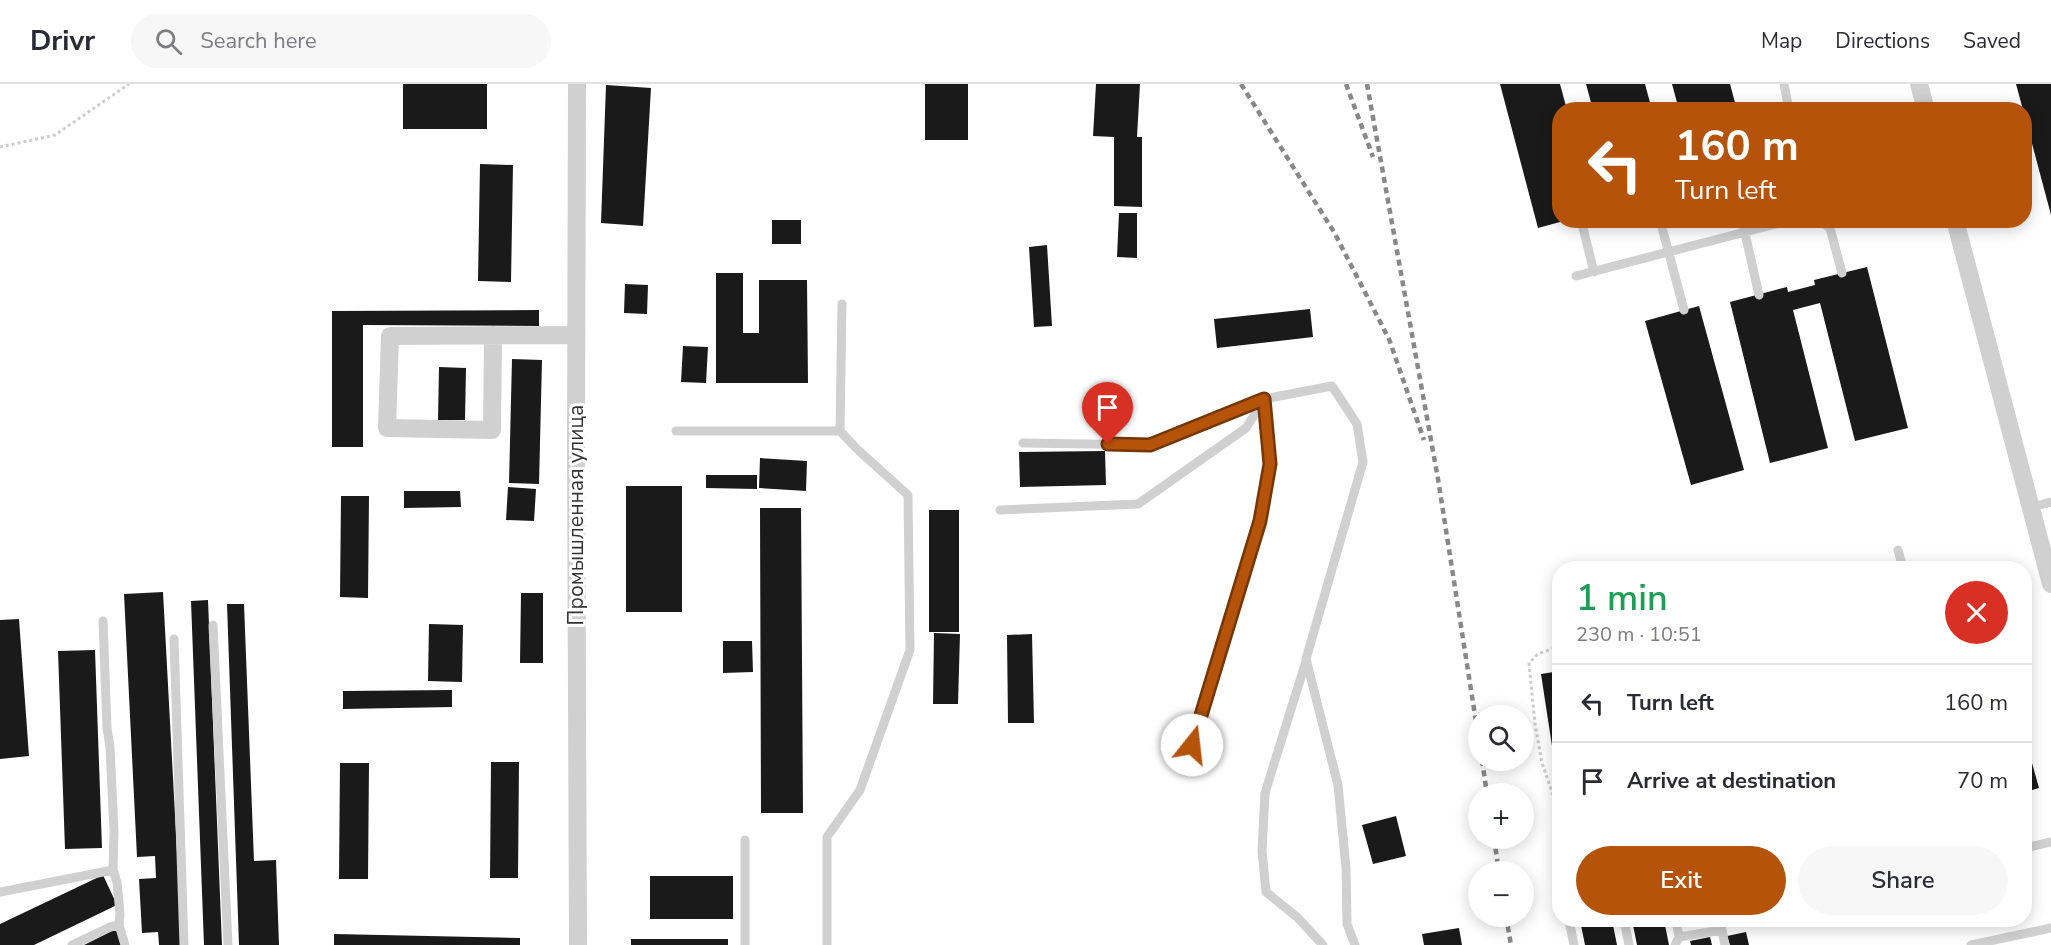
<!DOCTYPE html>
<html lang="en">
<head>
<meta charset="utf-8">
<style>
	:root { --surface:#fff; --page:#f7f7f7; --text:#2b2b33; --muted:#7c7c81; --line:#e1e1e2; --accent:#b45309 }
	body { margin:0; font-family:"Nunito Sans",sans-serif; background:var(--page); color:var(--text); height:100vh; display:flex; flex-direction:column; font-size:22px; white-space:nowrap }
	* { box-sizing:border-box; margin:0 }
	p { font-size:20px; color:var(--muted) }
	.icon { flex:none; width:33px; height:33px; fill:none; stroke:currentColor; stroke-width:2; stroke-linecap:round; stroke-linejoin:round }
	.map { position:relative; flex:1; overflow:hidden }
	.sheet { position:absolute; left:1552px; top:477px; width:480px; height:366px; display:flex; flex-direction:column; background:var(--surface); border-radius:24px; box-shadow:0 3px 15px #0003 }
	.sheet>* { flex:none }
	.banner { position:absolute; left:1552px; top:18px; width:480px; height:126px; border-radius:24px; box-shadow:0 3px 15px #0003; background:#b45309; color:#fff; overflow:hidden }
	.buttons { position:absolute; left:1468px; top:621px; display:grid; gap:12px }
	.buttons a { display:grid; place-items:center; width:66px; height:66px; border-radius:50%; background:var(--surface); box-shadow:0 3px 15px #0003; font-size:30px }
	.pin { position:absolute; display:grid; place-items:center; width:51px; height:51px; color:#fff; margin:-62px -26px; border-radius:50% 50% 50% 0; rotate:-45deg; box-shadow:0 0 6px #0007 }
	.pin .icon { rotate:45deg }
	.me { position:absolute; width:66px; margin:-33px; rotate:16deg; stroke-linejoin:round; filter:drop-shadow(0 0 4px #0008) }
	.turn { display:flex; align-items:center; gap:21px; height:126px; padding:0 24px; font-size:27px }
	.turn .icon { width:78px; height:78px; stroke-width:2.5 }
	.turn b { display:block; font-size:42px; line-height:51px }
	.round { display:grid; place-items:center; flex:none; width:63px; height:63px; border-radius:32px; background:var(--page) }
	.overview { display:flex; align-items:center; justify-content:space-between; height:102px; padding:0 24px }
	h1 { font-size:36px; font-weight:600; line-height:45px; color:#1e9e55 }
	.cta { display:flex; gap:12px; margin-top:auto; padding:12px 24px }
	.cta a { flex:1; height:69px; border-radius:36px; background:var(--accent); color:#fff; font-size:24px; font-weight:600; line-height:69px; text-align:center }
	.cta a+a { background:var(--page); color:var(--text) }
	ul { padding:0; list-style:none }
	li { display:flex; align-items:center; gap:18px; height:78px; padding:0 24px; border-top:2px solid var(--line) }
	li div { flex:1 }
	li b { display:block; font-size:22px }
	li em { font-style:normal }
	header { display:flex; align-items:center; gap:36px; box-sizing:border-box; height:84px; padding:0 30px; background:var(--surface); border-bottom:2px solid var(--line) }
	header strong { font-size:28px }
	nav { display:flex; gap:33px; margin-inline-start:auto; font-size:21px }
	.search { width:420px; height:54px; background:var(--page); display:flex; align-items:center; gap:15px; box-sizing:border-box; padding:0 21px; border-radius:33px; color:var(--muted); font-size:22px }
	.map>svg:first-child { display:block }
</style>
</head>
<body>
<header>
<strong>Drivr</strong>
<div class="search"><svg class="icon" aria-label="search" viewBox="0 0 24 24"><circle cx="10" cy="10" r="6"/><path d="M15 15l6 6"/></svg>Search here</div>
<nav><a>Map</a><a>Directions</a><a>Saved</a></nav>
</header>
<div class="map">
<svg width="2051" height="861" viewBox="0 0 2051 861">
	<rect width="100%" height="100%" fill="#fff"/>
	<!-- building -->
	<path fill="#1a1a1a" d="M403,0H487V45H403Z
		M925,0H968V56H925Z
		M1096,0H1140L1137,53H1142V123L1114,122V53L1093,52Z
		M1500,0H1560L1567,26H1560V138L1538,144Z
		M1586,0H1645L1652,26H1593Z
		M1672,0H1730L1737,26H1679Z
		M2016,0H2051V131L2025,33V26H2023Z
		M606,1L651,4L643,142L601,139Z
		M480,80L513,81L511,198L478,197Z
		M1119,129H1137V174L1117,173Z
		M772,136H801V160H772Z
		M1047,161L1052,242L1034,243L1029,163Z
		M1867,183L1908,344L1855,357L1820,219L1793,226L1828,364L1770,379L1730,218L1787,203L1788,208L1815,201L1814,196Z
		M716,189H743V249H759V196H807L808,299H716Z
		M625,200L648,201L647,230L624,229Z
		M1699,222L1744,386L1691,401L1645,237Z
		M1310,225L1313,253L1217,264L1214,235Z
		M539,226V242L363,241V363H332V227Z
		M683,262L708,263L706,299L681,298Z
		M512,275L542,276L539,400L509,399Z
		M439,283L466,284L465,336H438Z
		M1105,367L1106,401L1020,403L1019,368Z
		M760,374L807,377L806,407L759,404Z
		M706,391H757V405L706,404Z
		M626,402H682V528H626Z
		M508,403L536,405L534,437L506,436Z
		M404,407H460L461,423L404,424Z
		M341,412H369L368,514L340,513Z
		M760,424H801L803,729H761Z
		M929,426H959V548H929Z
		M163,508L182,861H159L158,848L142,849L139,795L156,794L155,772L137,773L124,510Z
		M521,509H543V579H520Z
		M208,516L222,861H204L191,517Z
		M227,520H244L254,777L276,776L279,861H239Z
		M19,535L29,672L0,675V536Z
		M429,540L463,541L462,598L428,597Z
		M934,549L960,550L958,620H933Z
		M1032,550L1034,639H1008L1007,551Z
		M723,557H752L753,588L723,589Z
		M95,566L102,764L65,765L58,567Z
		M1560,587V674L1554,675L1541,590Z
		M452,606V623L343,625V607Z
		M2025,654L2039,704L2025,708Z
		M491,678H519L518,794H490Z
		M340,679H369L368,795H339Z
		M1396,732L1406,772L1373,780L1362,741Z
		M103,791L117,821L34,861H0V840Z
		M650,792H733V835H650Z
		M1580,836H1612L1617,861H1585Z
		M1632,836H1664L1669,861H1637Z
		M1684,836H1703L1704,840L1685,843Z
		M1459,844L1462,861H1424L1422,850Z
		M116,845L124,861H84Z
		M1746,848L1749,861H1730L1727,852Z
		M334,850L520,854V861H334Z
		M1710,853L1712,861H1691L1690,857Z
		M631,855H728V861H631Z"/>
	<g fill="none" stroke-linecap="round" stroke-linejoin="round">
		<!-- path -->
		<path stroke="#cdcdcd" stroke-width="3" stroke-dasharray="3 3" stroke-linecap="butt" d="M0,63L55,51L129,0
			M1560,562L1538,570L1529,579L1535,640L1542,679L1557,722L1560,766"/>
		<!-- service -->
		<path stroke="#d0d0d0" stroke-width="9" d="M1784,0L1789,26
			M1581,136L1594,188
			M1660,136L1684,226
			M1742,136L1759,211
			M1819,136L1830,144L1842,189
			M1576,192L1776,140L1781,136
			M676,347H840L857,365L908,411L910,566L860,706L827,753V861
			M840,347L842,220
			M1023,359L1151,361L1264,315L1332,302L1357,340L1363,378L1306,575L1338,701L1346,784L1347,840L1355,861
			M2032,423L2051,418
			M1000,426L1138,420L1246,344L1264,315
			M1898,466L1903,484
			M103,537L107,644L110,663L114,747L113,786L117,798L120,830L119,841L125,861
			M213,541L228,861
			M174,555L184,861
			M1306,577L1265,709L1262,767L1266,808L1297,833L1323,861
			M1192,661L1260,437L1270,380L1264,315
			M745,756V861
			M2025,764L2051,758
			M0,808L113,786
			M1569,836L1574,861
			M1624,836L1629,861
			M1676,836L1679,853
			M72,861L110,843L119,841
			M1675,861L1679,853L1722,846L1725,861
			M1971,861L2051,844"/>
		<!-- minor -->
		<path stroke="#d0d0d0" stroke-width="18" d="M577,0L576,367L578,861
			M1919,0L1926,26
			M1955,136L2051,500
			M493,251L492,346L387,344L390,252L576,251"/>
		<!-- rail -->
		<path stroke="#888" stroke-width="4.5" stroke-dasharray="6 4.5" stroke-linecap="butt" d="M1241,0L1334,148L1389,255L1424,356
			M1346,0L1373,73
			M1367,0L1438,395L1479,657
			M1482,676L1487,710
			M1494,754L1499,788
			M1506,832L1511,861"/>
	</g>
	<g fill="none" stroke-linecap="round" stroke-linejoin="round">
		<defs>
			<path id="route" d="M1108,360L1150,361L1264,315L1270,380L1260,437L1192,661"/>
		</defs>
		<!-- route casing -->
		<use href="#route" stroke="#753606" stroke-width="15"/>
		<!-- route -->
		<use href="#route" stroke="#b45309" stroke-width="10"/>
	</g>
	<g text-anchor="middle" stroke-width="6" stroke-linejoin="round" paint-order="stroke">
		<!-- street labels -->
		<g font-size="21" fill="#333" stroke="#fff">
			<text transform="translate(576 431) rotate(-90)" y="7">Промышленная улица</text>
		</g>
	</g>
</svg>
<div class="buttons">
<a><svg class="icon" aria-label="search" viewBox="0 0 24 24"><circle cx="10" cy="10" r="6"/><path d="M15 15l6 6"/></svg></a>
<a>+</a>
<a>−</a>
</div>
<div class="pin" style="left:1108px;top:360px;background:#d93025"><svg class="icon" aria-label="arrive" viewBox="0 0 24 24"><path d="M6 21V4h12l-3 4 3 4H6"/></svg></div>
<svg class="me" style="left:1192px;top:661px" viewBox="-20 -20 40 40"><circle r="19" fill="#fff"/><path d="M0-13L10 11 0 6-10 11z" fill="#b45309"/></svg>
<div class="banner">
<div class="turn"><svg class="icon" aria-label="left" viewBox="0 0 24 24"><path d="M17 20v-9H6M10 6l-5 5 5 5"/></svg><div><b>160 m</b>Turn left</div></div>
</div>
<section class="sheet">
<div class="overview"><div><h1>1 min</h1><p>230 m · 10:51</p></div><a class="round" style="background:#d93025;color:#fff"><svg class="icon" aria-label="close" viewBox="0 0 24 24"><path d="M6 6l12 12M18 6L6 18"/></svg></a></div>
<ul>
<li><svg class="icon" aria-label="left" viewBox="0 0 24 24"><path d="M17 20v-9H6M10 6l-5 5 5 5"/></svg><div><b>Turn left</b></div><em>160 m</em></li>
<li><svg class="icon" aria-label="arrive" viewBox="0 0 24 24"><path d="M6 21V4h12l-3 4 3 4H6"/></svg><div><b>Arrive at destination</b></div><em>70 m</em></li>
</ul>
<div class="cta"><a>Exit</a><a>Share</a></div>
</section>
</div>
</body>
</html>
